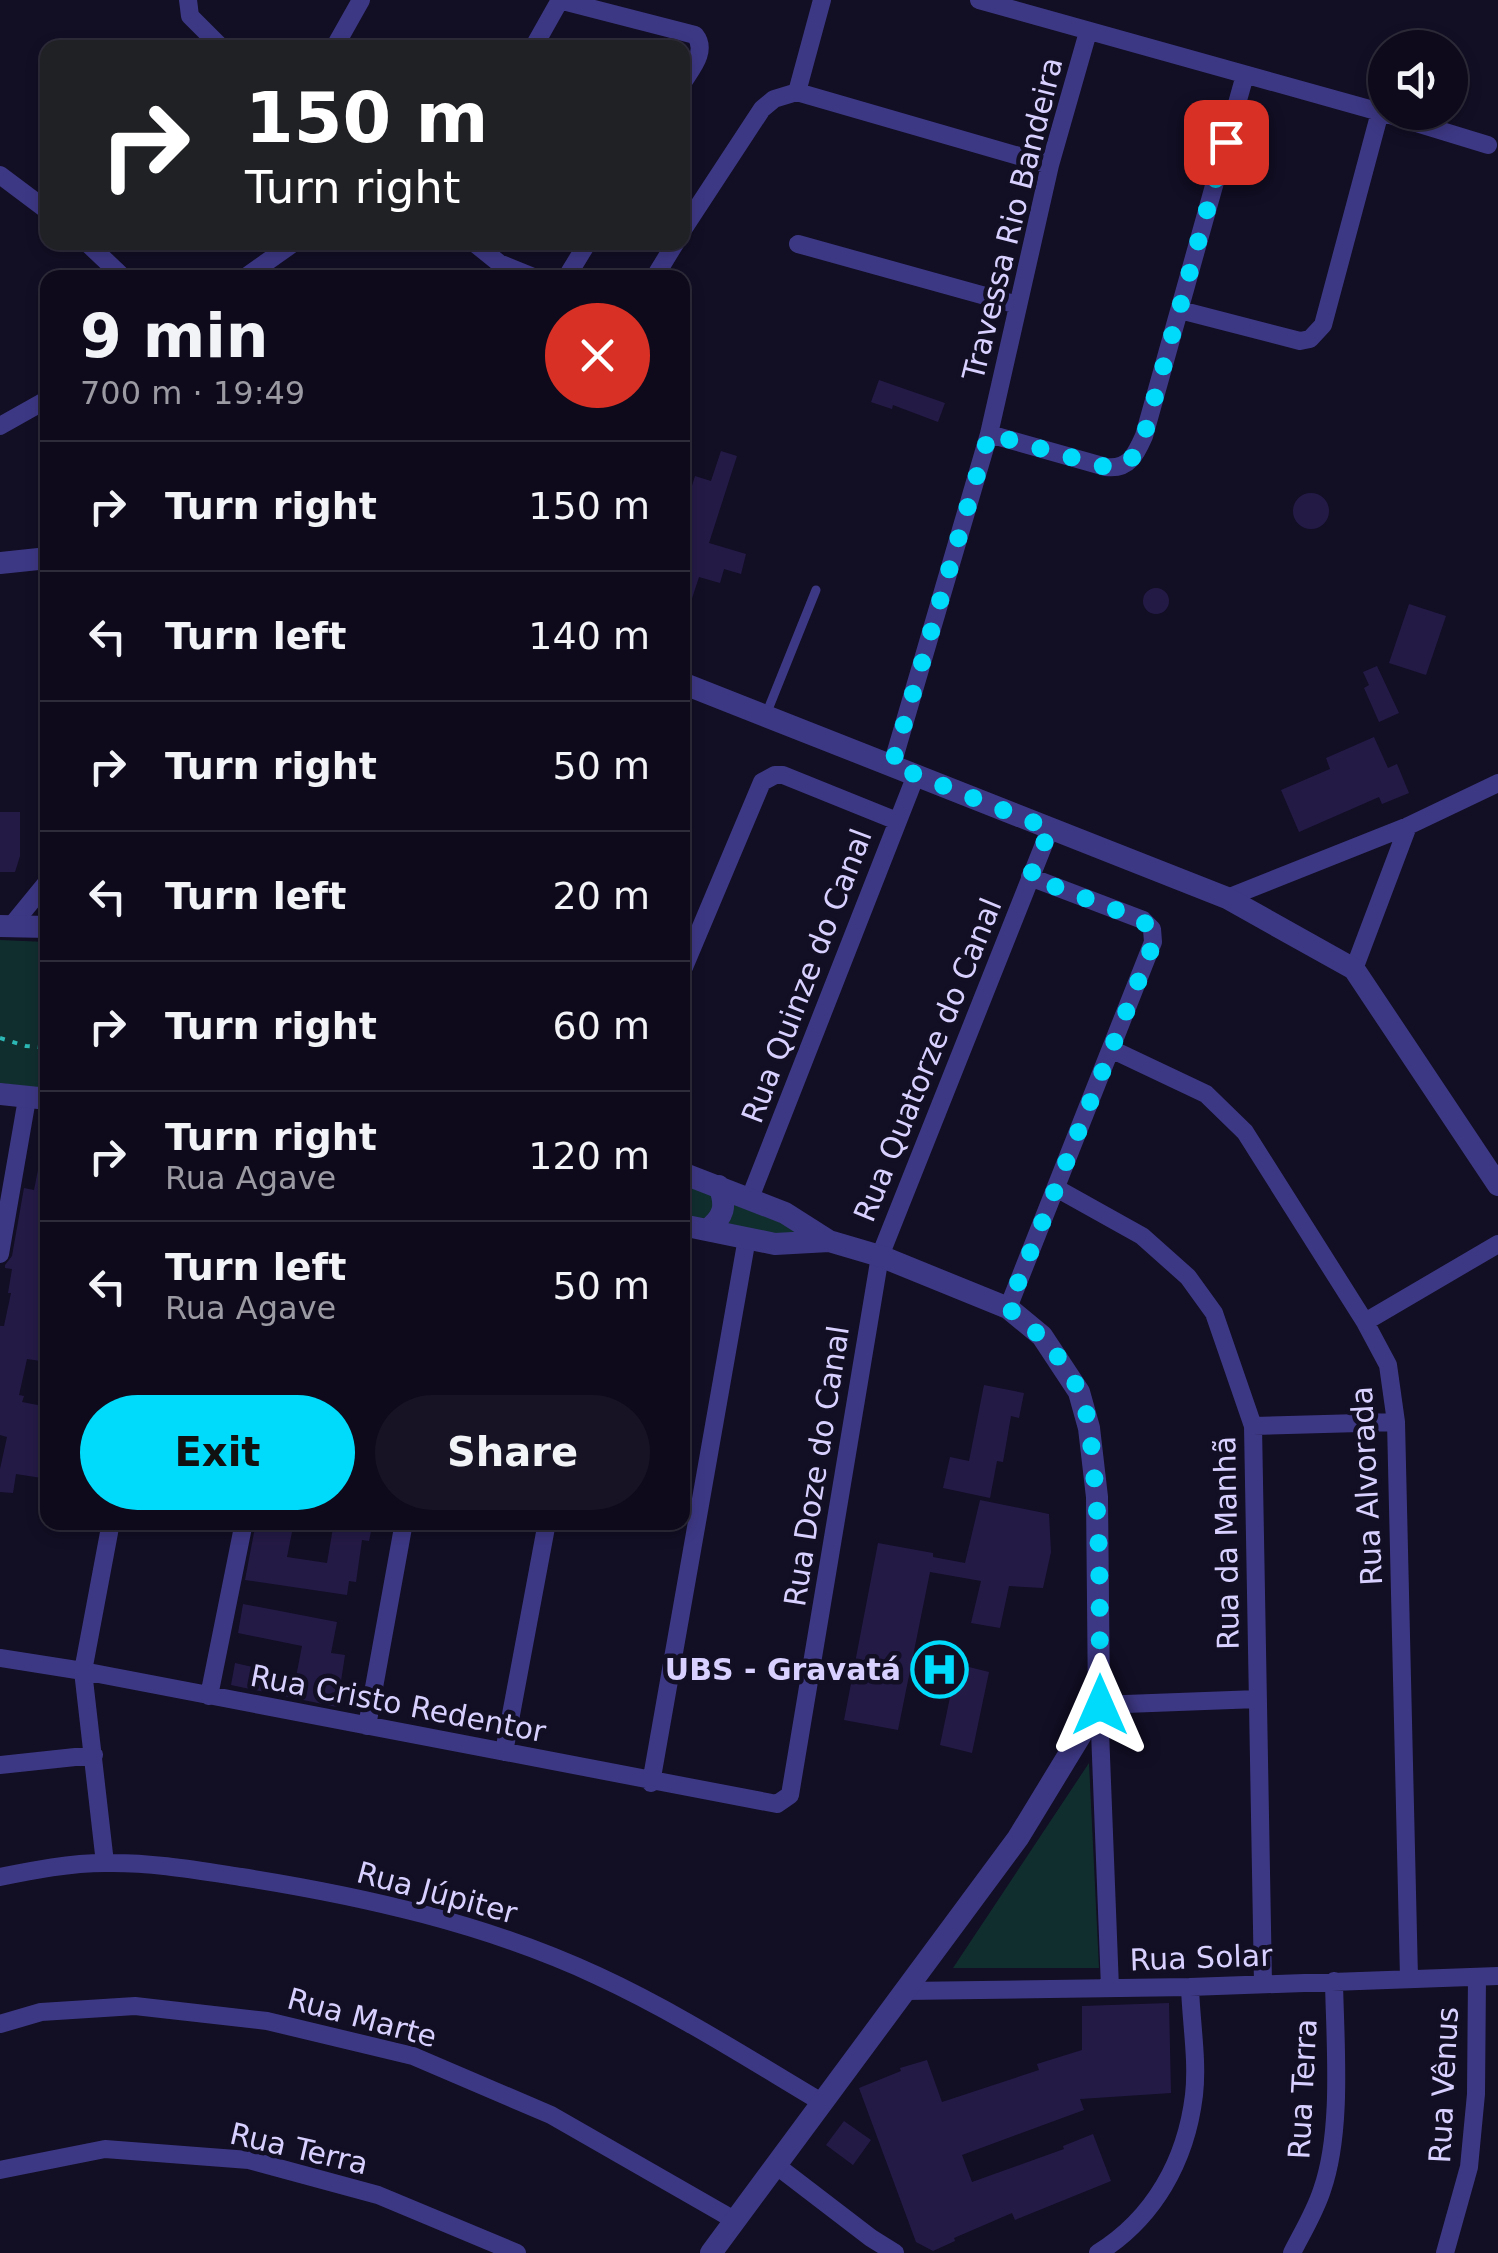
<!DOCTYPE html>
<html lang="en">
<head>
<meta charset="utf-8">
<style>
	:root { --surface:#0e0a1b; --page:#171324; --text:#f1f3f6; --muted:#9b9aa3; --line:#2e2b3a; --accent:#00dbfc }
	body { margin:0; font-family:"DejaVu Sans",sans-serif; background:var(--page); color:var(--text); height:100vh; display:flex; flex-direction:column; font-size:38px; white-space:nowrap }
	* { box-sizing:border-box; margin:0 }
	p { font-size:32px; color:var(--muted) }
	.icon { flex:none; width:55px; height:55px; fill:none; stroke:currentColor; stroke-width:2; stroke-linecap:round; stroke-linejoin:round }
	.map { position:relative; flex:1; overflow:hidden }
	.side { position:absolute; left:40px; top:270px; width:650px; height:1260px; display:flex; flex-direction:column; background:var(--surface); border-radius:20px; box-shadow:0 5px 15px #0003,0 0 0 2px var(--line) }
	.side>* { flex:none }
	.guide { position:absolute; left:40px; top:40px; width:650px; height:210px; border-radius:20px; box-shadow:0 5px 15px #0003,0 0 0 2px var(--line); background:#202124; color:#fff; overflow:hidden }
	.tools { position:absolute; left:1368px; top:30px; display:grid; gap:20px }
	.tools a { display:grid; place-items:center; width:100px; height:100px; border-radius:50%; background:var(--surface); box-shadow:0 5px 15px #0003,0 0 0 2px var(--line); font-size:50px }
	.pin { position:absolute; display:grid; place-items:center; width:85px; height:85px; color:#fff; margin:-42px; border-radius:20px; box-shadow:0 5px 15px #0006 }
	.me { position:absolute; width:110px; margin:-55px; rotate:0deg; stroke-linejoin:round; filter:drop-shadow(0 0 8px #0008) }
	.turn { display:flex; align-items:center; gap:35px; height:210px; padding:0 40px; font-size:45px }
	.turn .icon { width:130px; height:130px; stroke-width:2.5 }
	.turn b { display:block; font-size:70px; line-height:85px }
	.round { display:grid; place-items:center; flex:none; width:105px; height:105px; border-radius:52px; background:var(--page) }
	.overview { display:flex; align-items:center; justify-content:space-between; height:170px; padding:0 40px }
	h1 { font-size:60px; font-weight:800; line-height:75px }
	.button { display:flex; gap:20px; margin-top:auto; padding:20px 40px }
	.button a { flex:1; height:115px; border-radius:60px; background:var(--accent); color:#111; font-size:40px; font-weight:800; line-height:115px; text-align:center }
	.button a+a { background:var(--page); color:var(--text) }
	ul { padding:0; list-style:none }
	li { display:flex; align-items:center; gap:30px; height:130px; padding:0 40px; border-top:2px solid var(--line) }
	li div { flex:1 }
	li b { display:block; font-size:38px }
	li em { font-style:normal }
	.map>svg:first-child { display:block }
</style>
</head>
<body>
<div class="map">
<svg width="1498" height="2253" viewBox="0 0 1498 2253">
	<rect width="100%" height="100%" fill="#120e24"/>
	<!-- green -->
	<path fill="#112e2e" d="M0,940L47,942V1089L0,1083Z
		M682,1177L865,1253L683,1215Z
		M1089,1763L1099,1968H953Z"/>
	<!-- building -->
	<path fill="#241a46" d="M879,380L945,403L938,422L893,405L892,409L871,402Z
		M721,451L737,456L709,543L746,554L741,574L724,569L720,583L699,577L686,617L682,616V518L695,476L711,481Z
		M1293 511a18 18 0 1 1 36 0a18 18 0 1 1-36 0Z
		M1143 601a13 13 0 1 1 26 0a13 13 0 1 1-26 0Z
		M1409,604L1446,616L1426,675L1389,663Z
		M1377,666L1399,713L1379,722L1364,688L1369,685L1363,672Z
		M1374,737L1388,768L1397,764L1409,793L1382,804L1379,797L1299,832L1281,790L1330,769L1326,758Z
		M0,812H20V856L15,872H0Z
		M40,1160L48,1161V1284L43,1305L48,1306V1362L27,1359L19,1395L24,1396L22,1402L48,1407V1479L16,1474L13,1493L0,1492V1469L7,1437L0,1435V1326H4L11,1293H8L12,1269L5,1268V1265L12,1256L24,1188L34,1190Z
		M984,1385L1024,1393L1019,1418L1011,1416L1003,1462L997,1461L990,1498L943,1488L950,1457L969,1461Z
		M980,1500L1049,1514L1051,1552L1043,1588L1009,1586L1000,1628L971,1623L981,1581L930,1572L898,1730L844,1720L878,1543L933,1553V1557L965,1563Z
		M256,1522H294L287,1557L327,1563L334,1522H373L369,1541L362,1540L356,1582L349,1581L347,1595L245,1580Z
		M243,1604L337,1622L331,1653L345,1655L337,1707L231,1685L235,1663L296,1677L302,1646L238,1633Z
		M957,1664L989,1672L972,1753L940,1745Z
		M1169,2003L1171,2093L1080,2099L1084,2110L962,2155L972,2182L1064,2149L1063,2146L1093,2134L1111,2181L1015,2220L1012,2213L954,2238L955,2241L933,2251L916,2242L859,2088L901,2071L900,2068L927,2060L942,2102L1039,2070L1037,2064L1082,2050V2006Z
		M844,2121L871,2140L853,2165L826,2145Z"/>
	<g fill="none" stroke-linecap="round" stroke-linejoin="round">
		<!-- path -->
		<path stroke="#2cb8b4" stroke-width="4" stroke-dasharray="5 8" stroke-linecap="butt" d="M0,1038L26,1046L48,1048"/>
		<!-- service -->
		<path stroke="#3d3884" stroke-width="9" d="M767,712L816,590"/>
		<!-- minor -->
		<path stroke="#3d3884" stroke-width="18" d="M188,0L190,16L222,48
			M559,0L695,35C708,51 691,69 682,84
			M979,0L1380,112L1488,145
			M334,48L361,0
			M533,48L560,0
			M797,92L1050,165
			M0,175L48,211
			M682,231L762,109L774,99L797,92L822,0
			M86,242L124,278
			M473,242L499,263L536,278
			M798,244L1018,305
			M244,278L295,242
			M566,278L588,242
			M654,278L676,242
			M1180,310L1300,341L1310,339L1323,325L1380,112
			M0,426L48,399
			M989,434L1106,467C1129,470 1136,454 1144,436L1245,75
			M892,765L989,434L1050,165L1088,32
			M1227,898L1408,826L1498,783
			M12,925L48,881
			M1354,969L1408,826
			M682,972L762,782L775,775H783L897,821
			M1111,1049L1206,1094L1245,1132L1365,1322L1388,1365L1396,1422L1409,1978
			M1056,1188L1142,1236L1188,1277L1214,1313L1253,1426L1263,1983
			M750,1198L916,775
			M0,1254L27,1099
			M1008,1308L1153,942L1152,929L1143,920L1030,877
			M1365,1322L1498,1244
			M1253,1426L1396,1422
			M0,1658L83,1671L777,1804L790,1795L880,1256L1050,829
			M209,1696L244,1522
			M367,1726L404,1522
			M504,1752L547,1522
			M0,1765L94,1755
			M651,1783L747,1238
			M105,1863L83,1671L111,1522
			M0,1877C34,1870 70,1863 105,1863C151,1862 196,1870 241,1877C362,1896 487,1924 598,1976C676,2012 749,2059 823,2103
			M1110,1988L1099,1705L1258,1699
			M905,1991L1190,1987L1498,1976
			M0,2024L41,2012L135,2006L267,2021L413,2056L551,2115L736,2221
			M777,2166L871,2238L895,2253
			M0,2170L105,2149L249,2160L378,2195L517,2253
			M1098,2253C1154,2218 1186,2161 1194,2095C1198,2061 1191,2022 1190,1987
			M1292,2253C1302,2233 1315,2212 1322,2190C1343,2130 1335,2043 1334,1981
			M1445,2253L1469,2167L1476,2094L1477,1977"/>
		<!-- tertiary -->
		<path stroke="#3d3884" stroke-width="22" d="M0,563L48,558
			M682,683L1227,898L1354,969L1498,1185
			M0,926L48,927
			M0,1094L48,1099
			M682,1173L785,1213L829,1241L880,1256L1008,1308L1042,1336L1079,1392L1089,1428L1097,1497L1099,1705L1018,1838L711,2253
			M682,1225L775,1244L829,1241
			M707,1230C724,1217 727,1206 719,1186"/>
	</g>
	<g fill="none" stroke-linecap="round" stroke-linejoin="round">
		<!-- route -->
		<path stroke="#00dbfc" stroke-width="18" stroke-dasharray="0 32.4" d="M1100,1705C1099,1625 1102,1544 1093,1465C1091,1440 1089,1412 1078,1389C1062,1355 1036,1331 1008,1308L1154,942V933L1142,920L1030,877L1050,829L892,765L989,434L1106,467C1129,470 1136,454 1144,436L1226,142"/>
	</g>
	<!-- icons -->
	<defs>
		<symbol id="hospital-ring" viewBox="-11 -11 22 22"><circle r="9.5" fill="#120e24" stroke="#00dbfc" stroke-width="1.5"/><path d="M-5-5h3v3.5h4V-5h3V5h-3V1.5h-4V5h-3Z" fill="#00dbfc"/></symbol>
	</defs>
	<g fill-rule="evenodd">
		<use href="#hospital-ring" x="908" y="1638" width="63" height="63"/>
	</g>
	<g text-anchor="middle" stroke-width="9" stroke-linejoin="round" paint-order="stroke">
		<!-- street labels -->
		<g font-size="30" fill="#d8d1ff" stroke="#120e24">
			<text transform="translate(1013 219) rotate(-76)" y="10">Travessa Rio Bandeira</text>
			<text transform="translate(807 976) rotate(-69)" y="10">Rua Quinze do Canal</text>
			<text transform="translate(928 1060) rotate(-68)" y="10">Rua Quatorze do Canal</text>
			<text transform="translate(817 1466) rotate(-81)" y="10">Rua Doze do Canal</text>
			<text transform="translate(1367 1486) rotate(-93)" y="10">Rua Alvorada</text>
			<text transform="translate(1227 1543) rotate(-91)" y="10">Rua da Manhã</text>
			<text transform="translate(398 1704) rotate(11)" y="10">Rua Cristo Redentor</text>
			<text transform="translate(437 1893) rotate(15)" y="10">Rua Júpiter</text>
			<text transform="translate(1201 1958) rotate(-2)" y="10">Rua Solar</text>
			<text transform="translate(362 2018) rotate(15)" y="10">Rua Marte</text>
			<text transform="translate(1444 2085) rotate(-87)" y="10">Rua Vênus</text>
			<text transform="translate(1303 2089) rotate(-87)" y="10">Rua Terra</text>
			<text transform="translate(299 2149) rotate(13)" y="10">Rua Terra</text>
		</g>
		<!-- poi labels -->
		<g font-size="30" font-weight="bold" fill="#d8d1ff" stroke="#120e24" text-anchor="end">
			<text x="901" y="1680">UBS - Gravatá</text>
		</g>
	</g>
</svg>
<div class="tools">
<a><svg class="icon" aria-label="sound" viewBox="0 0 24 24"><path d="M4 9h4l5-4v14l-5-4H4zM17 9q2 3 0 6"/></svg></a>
</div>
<div class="pin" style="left:1226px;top:142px;background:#d93025"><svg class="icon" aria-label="arrive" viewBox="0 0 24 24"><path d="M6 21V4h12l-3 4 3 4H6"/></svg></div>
<svg class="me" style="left:1100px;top:1705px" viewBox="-20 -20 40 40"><path d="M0-17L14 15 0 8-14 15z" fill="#00dbfc" stroke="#fff" stroke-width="4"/></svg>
<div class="guide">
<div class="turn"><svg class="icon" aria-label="right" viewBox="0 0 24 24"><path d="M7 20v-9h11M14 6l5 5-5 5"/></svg><div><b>150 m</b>Turn right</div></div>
</div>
<section class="side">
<div class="overview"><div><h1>9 min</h1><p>700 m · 19:49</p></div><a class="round" style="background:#d93025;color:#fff"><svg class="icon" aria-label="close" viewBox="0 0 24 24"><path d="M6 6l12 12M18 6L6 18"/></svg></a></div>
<ul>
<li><svg class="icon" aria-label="right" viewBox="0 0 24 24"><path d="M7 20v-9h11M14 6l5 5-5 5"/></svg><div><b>Turn right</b></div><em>150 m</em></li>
<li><svg class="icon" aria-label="left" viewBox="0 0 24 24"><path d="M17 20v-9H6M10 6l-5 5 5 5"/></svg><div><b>Turn left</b></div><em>140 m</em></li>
<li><svg class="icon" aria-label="right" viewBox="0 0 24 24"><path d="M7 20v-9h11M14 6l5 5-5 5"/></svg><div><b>Turn right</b></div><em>50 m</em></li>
<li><svg class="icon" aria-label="left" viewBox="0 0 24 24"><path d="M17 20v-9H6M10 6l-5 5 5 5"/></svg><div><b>Turn left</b></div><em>20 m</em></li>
<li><svg class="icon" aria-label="right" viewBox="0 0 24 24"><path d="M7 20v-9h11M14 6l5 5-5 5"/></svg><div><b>Turn right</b></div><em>60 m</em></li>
<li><svg class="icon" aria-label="right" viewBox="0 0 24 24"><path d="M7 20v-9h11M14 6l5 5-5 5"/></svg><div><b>Turn right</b><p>Rua Agave</p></div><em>120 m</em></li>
<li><svg class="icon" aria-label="left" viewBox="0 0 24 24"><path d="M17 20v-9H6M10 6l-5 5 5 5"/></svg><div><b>Turn left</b><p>Rua Agave</p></div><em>50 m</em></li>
</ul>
<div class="button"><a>Exit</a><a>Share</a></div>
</section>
</div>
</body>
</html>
